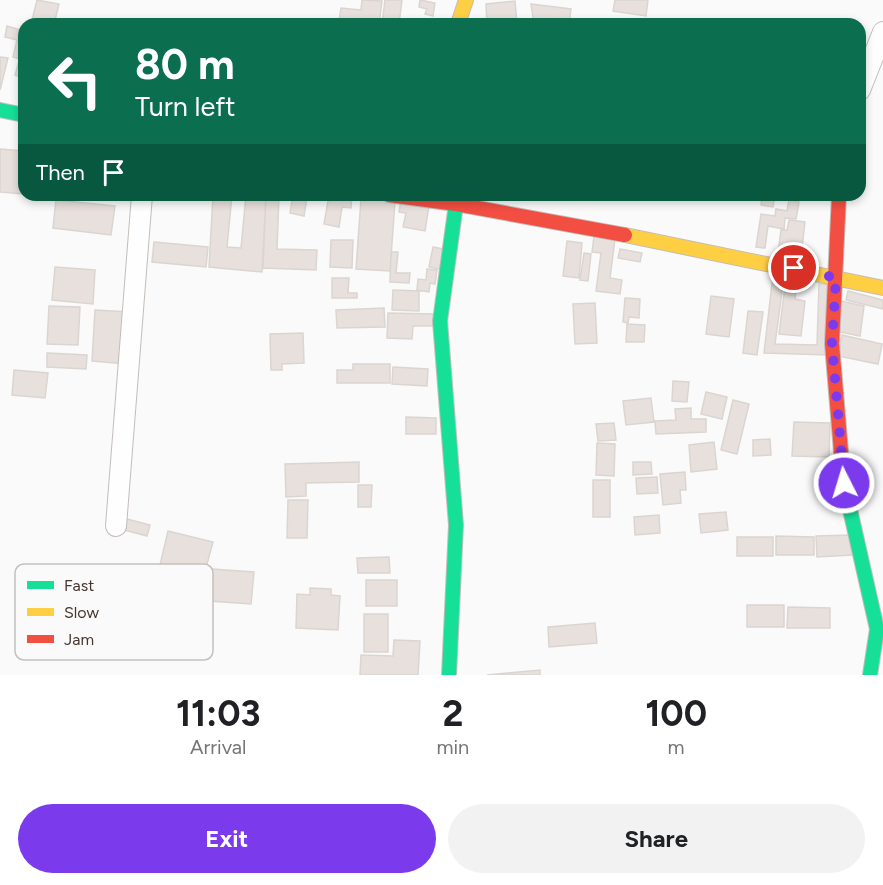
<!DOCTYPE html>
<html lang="en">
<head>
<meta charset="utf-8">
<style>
	:root { --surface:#fff; --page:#f2f2f2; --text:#202124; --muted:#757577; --accent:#7c3aed }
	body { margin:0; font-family:Figtree,sans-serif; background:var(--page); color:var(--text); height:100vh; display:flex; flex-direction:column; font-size:22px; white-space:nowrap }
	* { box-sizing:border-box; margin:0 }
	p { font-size:20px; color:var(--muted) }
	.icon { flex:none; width:33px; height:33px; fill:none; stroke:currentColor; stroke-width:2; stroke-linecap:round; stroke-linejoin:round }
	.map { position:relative; height:675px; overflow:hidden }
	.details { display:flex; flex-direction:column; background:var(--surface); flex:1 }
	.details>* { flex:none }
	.top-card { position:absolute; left:18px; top:18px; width:848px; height:183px; border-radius:18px; box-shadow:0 3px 9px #0003; background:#0b6e4f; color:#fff; overflow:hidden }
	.pin { position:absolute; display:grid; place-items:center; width:51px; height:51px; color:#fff; margin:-26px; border:3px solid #fff; border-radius:50%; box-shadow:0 2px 6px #0007 }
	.me { position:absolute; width:66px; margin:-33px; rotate:355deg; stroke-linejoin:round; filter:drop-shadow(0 0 4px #0008) }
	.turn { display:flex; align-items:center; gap:21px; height:126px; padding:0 18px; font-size:27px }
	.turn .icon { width:78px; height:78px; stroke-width:2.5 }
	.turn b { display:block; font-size:42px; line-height:51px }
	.then { display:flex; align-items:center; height:57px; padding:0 18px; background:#0003; gap:12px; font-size:22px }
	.eta { display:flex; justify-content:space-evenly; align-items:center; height:102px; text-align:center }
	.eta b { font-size:36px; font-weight:700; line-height:42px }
	.cta { display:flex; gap:12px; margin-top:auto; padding:12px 18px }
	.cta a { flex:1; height:69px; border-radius:36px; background:var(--accent); color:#fff; font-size:24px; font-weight:700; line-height:69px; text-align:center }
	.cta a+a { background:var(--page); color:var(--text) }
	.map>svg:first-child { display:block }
</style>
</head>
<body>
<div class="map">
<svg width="883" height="675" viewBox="0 0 883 675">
	<rect width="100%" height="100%" fill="#fafafa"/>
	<!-- building -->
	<path fill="#e7e0dc" stroke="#dbd5d1" stroke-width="1.5" d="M37,0L59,4L54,24H31Z
		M362,0L382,1L379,24L339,22L341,8L361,10Z
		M385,0H402L399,24H382Z
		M420,0L435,3L433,16L425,14L427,9L419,7Z
		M615,0H648L646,16L613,11Z
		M515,1L517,23L532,21V24H487L486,4Z
		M531,4L571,9L569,24H534Z
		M7,26L24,31V60L13,57L17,40L5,37Z
		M0,57L8,58L0,90Z
		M19,61L24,63V78L15,75Z
		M0,149L24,151V194L0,192Z
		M213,195H232L227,247L241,248L246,195H266L262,272L209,267Z
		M266,195H279L277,249L317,250L316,270L263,268Z
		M293,195H315V198L307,197L304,216L290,213Z
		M329,195H352L351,208L342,207L339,227L324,224Z
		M762,195H775L773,207L761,205Z
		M361,199L395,201L390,271L356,269Z
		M56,200L115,206L111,235L53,228Z
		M789,200L799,202L796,219L785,218L784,229L768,226L765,248L756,247L761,214L775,216L776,209L787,211Z
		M401,201L429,206L425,231L403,227L406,213L399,212Z
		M789,220L805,222L801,256L778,253L781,230H787Z
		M594,236L615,239L610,278L622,280L620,294L596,291L601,253L592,252Z
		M331,240H353L352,268L330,267Z
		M567,241L582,243L579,278L563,276Z
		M154,242L208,247L206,267L152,262Z
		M433,247L444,249L440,269L429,267Z
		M620,249L642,253L640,262L618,258Z
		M391,252H398L396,273H410L409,283L390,282Z
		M584,253L591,254L588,281L580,280Z
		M55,267L95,270L93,304L52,300Z
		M427,269L437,270L435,284L430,283L429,292L417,290L418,279L426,280Z
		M773,275L784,277L775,344L817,345L819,284H832L829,355L764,353Z
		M332,278H349L348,293H357V298H332Z
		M786,278L797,279L795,299L805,301L801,336L779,334Z
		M393,290L419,291V311L392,310Z
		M848,291L883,300V309L846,300Z
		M711,296L734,299L729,337L706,334Z
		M625,298L640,299L639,318L629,317L628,323L623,322Z
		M836,300L864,306L860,336L835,331Z
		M595,303L597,343L575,344L573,304Z
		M49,306L80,307L78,345L47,344Z
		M384,308L385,327L337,328L336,310Z
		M95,310L130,312L126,364L92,361Z
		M748,311L763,312L757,355L743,353Z
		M388,313L434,314L433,326H413L412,339L387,338Z
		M627,324L645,325L644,342H626Z
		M303,333L304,363L282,364V370H271L270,334Z
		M842,335L882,344L878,364L838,356Z
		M47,353L87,355L86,369L47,367Z
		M353,364H390V383H337V370H353Z
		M393,367L428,369L427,386L392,384Z
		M14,370L48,373L45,398L12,395Z
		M673,381L689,382L687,402L672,401Z
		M706,392L727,397L722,419L701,414Z
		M651,398L654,422L626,425L623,401Z
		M733,400L749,404L737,454L721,450Z
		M691,408V419H706V432L656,434L655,421L676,420L675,409Z
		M406,417L436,418V434H406Z
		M794,422L830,423L829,457L792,456Z
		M614,423L616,440L598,441L596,424Z
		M770,439L771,455L753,456V440Z
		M714,442L717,469L691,472L689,445Z
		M597,443L615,444L614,476L596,475Z
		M359,462V482L306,483V496L286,497L285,464Z
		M633,462H651L652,474L633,475Z
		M685,472L686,490H680L681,503L663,505L660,474Z
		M657,477L658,493L637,494L636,478Z
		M593,480H610V517H593Z
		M358,485H372L371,507H358Z
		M288,500H308L307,538H287Z
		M726,512L728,530L701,533L699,514Z
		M659,515L660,533L635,535L634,517Z
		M127,519L150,525L147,536L124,530Z
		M168,531L213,542L204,575L160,565Z
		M852,535L853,555L817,557L816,536Z
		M776,536L814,537V555H776Z
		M737,537H773V556H737Z
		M389,557L390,573H358L357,558Z
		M212,569L254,572L251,604L209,601Z
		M366,580H397V606H366Z
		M310,588L331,589V595L340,596L338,630L296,628L297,594L310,595Z
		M747,605H784V627H747Z
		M788,607L830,608V628H787Z
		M364,614H388V652H364Z
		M595,623L597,643L549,647L548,627Z
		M394,640L420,641L418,675H360L361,655L393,656Z
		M540,670V675H487Z"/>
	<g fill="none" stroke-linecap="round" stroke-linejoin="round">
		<defs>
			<path id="street" d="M860,90L883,32
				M116,526L142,195"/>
			<path id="fast" d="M0,110L24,115
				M842,464L844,483L877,629L870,675
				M449,675L456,525L440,321L456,204L454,195"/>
			<path id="slow" d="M458,24L466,0
				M625,235L883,288"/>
			<path id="jam" d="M389,195L456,204L625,235
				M839,195L832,344L842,464"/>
		</defs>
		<!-- street casing -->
		<use href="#street" stroke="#c3bdb9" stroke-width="22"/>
		<!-- fast casing -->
		<use href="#fast" stroke="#c3bdb9" stroke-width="16"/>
		<!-- slow casing -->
		<use href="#slow" stroke="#c3bdb9" stroke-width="16"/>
		<!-- jam casing -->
		<use href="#jam" stroke="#c3bdb9" stroke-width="16"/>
		<!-- street -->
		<use href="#street" stroke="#fefefe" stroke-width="20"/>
		<!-- fast -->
		<use href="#fast" stroke="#16e098" stroke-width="14"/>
		<!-- slow -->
		<use href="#slow" stroke="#ffcf43" stroke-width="14"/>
		<!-- jam -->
		<use href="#jam" stroke="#f24e42" stroke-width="14"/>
	</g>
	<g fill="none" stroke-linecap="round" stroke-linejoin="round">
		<!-- route -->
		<path stroke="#7c3aed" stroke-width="10" stroke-dasharray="0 18" d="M794,268L836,278L832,344L844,483"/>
	</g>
	<!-- legend -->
	<rect x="15" y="564" width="198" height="96" rx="9" fill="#fafafa" stroke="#c4c0bd" stroke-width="1.5"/>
	<rect x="27" y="581" width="27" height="8" fill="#16e098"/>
	<rect x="27" y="608" width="27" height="8" fill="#ffcf43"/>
	<rect x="27" y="635" width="27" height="8" fill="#f24e42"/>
	<g font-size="16" fill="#45372f">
		<text x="64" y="591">Fast</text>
		<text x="64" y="618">Slow</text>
		<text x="64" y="645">Jam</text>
	</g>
</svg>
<div class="pin" style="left:794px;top:268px;background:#d93025"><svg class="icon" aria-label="arrive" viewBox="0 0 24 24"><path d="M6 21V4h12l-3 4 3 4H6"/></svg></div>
<svg class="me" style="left:844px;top:483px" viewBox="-20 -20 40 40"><circle r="17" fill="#7c3aed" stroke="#fff" stroke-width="3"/><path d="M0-11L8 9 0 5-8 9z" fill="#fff"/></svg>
<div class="top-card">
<div class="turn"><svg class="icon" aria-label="left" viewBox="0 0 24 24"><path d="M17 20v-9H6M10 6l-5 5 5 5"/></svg><div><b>80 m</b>Turn left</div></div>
<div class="then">Then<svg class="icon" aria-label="arrive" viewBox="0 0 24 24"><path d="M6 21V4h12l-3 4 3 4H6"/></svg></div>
</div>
</div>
<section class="details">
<div class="eta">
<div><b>11:03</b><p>Arrival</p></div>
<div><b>2</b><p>min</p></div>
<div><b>100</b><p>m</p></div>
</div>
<div class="cta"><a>Exit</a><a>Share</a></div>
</section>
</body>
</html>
